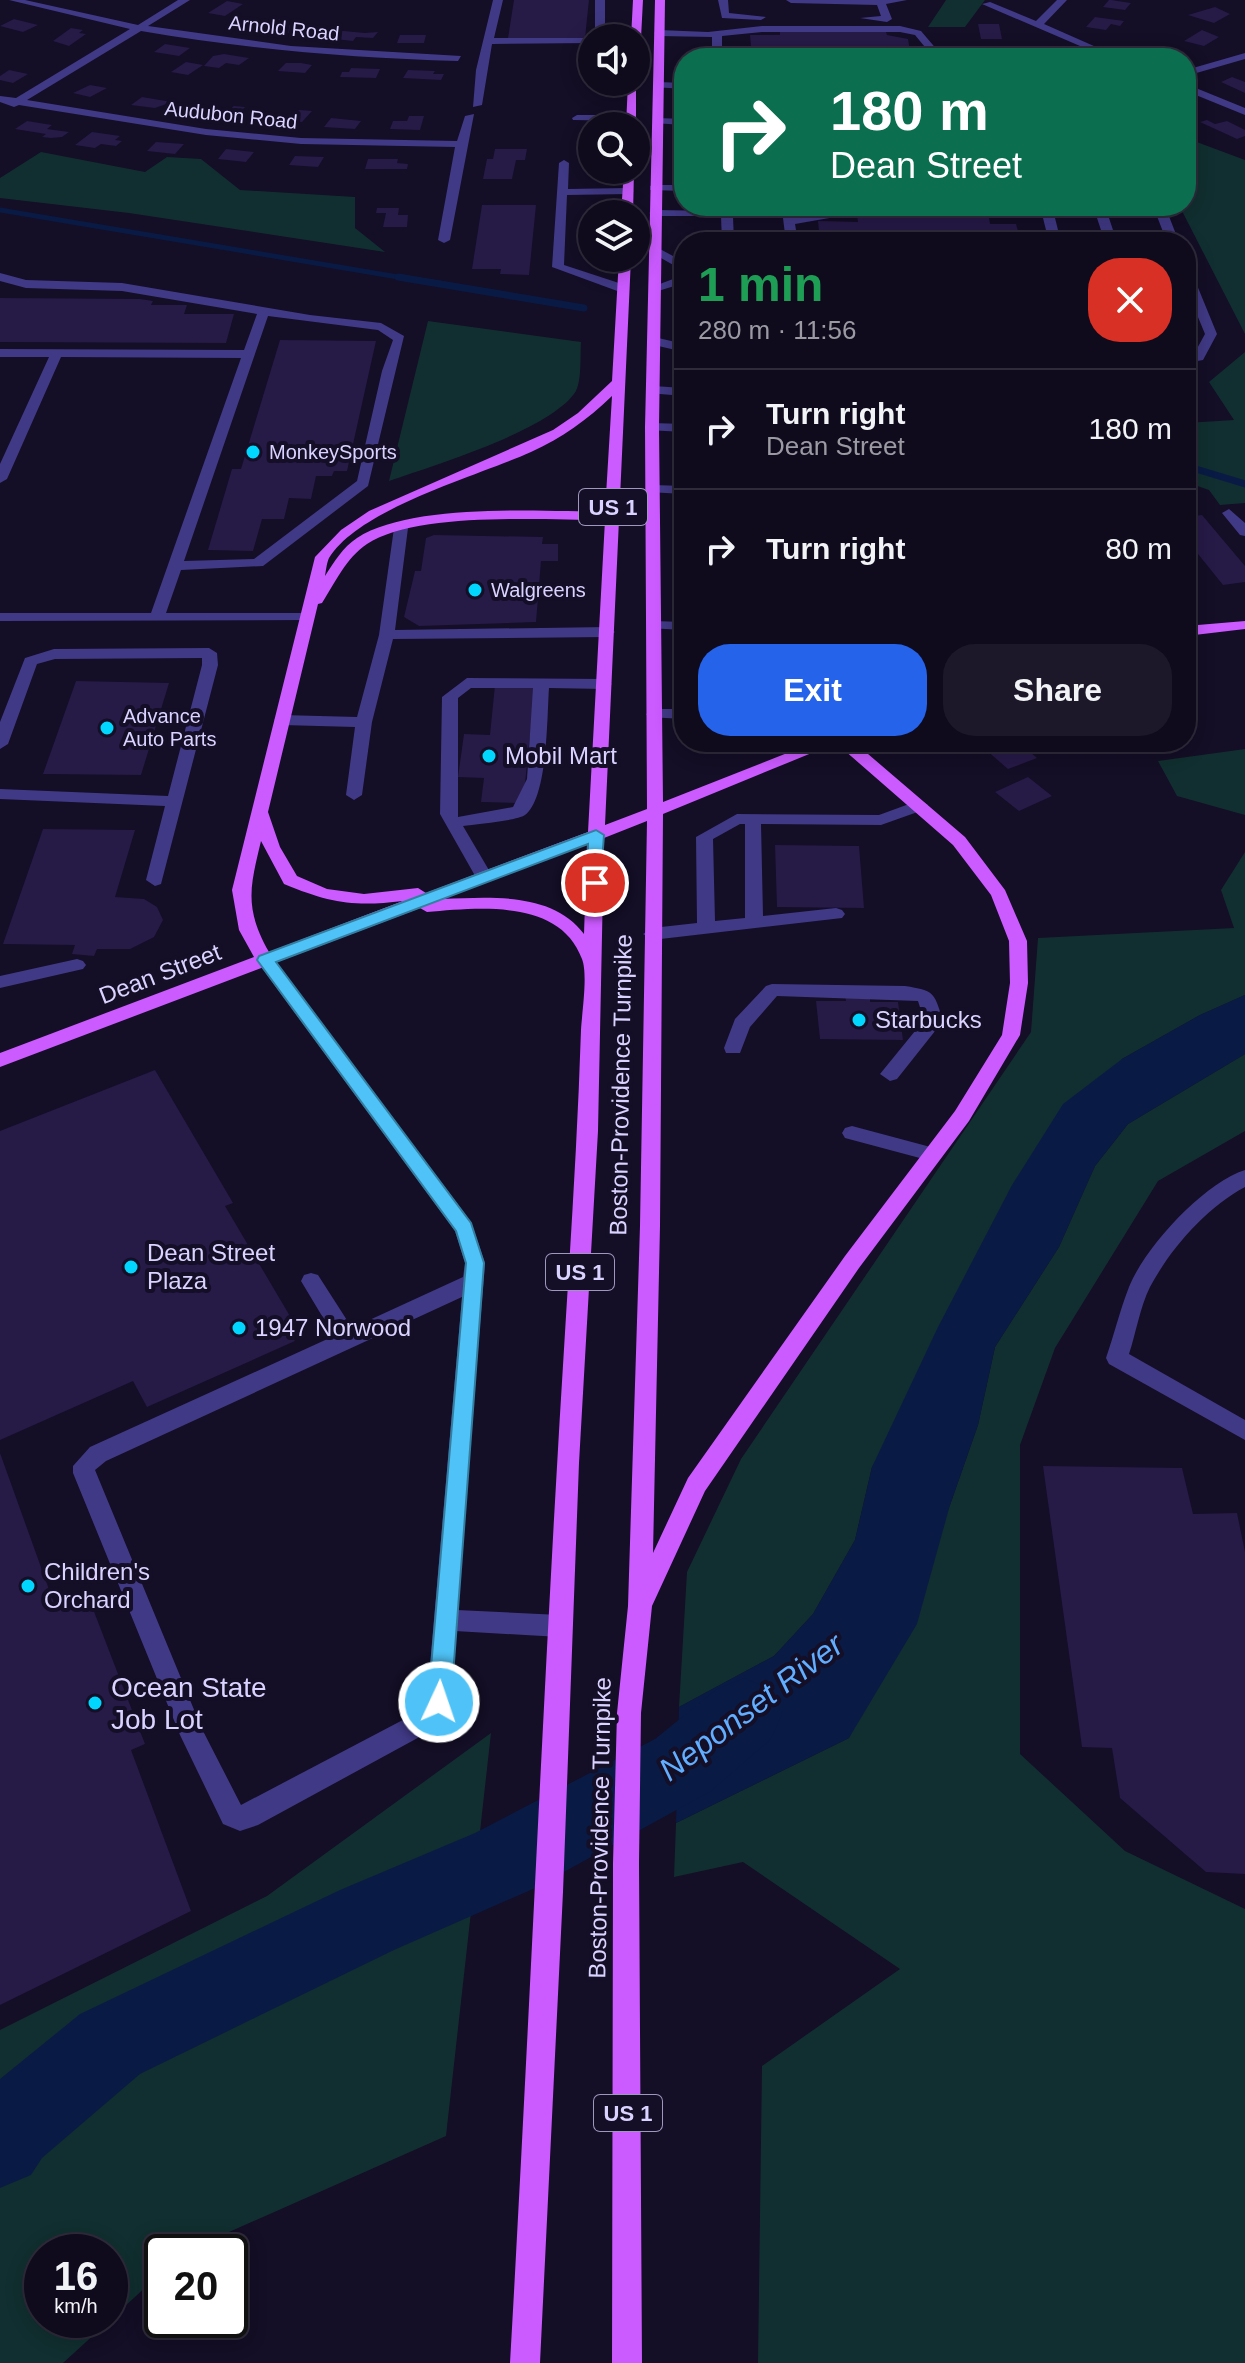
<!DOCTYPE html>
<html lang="en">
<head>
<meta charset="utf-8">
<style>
	:root { --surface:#0f0a1c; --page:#1d1829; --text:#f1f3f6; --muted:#9b9aa3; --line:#2f2b3b; --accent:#2563eb }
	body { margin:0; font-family:Arial,sans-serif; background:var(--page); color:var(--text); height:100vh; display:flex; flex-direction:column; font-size:30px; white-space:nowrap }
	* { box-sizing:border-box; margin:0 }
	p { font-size:26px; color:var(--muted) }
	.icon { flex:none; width:44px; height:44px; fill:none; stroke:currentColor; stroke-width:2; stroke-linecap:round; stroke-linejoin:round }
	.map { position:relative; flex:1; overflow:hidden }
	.panel { position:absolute; left:674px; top:232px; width:522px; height:520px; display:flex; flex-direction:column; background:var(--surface); border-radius:32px; box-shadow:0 4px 20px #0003,0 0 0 2px var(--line) }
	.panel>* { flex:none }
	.guide { position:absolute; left:674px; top:48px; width:522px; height:168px; border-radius:32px; box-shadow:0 4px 20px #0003,0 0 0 2px var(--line); background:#0b6e4f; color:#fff; overflow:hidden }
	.fabs { position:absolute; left:578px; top:24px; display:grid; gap:16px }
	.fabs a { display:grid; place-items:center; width:72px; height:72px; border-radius:50%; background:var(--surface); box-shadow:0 4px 20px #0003,0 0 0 2px var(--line); font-size:40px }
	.speed { position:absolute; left:24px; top:2234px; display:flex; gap:16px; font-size:40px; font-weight:700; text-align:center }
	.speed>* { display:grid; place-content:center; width:104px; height:104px; border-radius:50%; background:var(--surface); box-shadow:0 4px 20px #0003,0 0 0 2px var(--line); line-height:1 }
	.speed small { font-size:20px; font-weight:400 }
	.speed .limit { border:4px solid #111; border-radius:12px; background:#fff; color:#111 }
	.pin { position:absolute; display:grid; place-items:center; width:68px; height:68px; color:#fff; margin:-34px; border:4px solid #fff; border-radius:50%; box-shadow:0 2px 8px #0007 }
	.me { position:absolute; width:88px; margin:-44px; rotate:3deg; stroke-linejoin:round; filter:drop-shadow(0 0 6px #0008) }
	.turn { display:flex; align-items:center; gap:28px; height:168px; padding:0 24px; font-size:36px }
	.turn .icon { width:104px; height:104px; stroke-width:2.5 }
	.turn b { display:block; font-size:56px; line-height:68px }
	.round { display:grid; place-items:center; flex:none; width:84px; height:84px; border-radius:32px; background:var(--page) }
	.headline { display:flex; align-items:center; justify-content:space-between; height:136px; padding:0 24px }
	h1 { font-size:48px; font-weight:800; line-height:60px; color:#1e9e55 }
	.primary-button { display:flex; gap:16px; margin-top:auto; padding:16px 24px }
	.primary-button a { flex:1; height:92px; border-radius:32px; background:var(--accent); color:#fff; font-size:32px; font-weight:800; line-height:92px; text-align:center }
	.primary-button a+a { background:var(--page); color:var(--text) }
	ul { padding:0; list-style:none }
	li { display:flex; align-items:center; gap:24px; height:120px; padding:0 24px; border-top:2px solid var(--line) }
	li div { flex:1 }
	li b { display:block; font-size:30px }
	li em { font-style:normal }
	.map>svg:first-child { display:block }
</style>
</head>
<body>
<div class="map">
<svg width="1245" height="2363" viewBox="0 0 1245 2363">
	<rect width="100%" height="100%" fill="#140e26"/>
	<!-- green -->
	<path fill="#112f30" d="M946,0H985L965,27H928Z
		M1186,138L1245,160V334L1182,211L1174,206H1186Z
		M41,152L145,172L167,157L201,159L240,190L355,197V228L385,252L129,213L0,198V178Z
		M428,321L581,342C580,355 582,379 576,391C552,430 432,466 389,481Z
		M1245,352V503L1220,505L1209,490L1186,482V423L1234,420L1209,382Z
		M1245,749V815L1177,796L1158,761Z
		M1245,852V995L1200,1015L1122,1059L872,1467L855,1540L813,1614L774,1656L679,1707L687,1572L741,1459L1031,1032L1038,938L1234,928L1221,890Z
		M1245,1054V1131L1158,1181L1055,1348L1020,1445V1754L1125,1851L1245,1909V2363H758L762,2066L900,1969L743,1862L674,1877L676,1823L849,1738L950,1505L978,1425L995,1347L1059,1247L1095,1166L1128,1124Z
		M491,1733L446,2136L184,2252H162V2272L110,2320V2252H42V2320H110L63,2363H0V2030L267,1896Z"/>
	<!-- water -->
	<path fill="#091b44" d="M1245,995V1054L1128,1124L1095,1166L1059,1247L995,1347L978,1425L950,1505L917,1624L849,1738L676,1823L679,1707L774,1656L813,1614L855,1540L872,1467L938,1327L1012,1185L1063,1104L1122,1059L1200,1015Z"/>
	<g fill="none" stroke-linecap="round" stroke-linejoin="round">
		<!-- stream-far1 -->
		<path stroke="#091b44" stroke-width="5" d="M0,210L410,279"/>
		<!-- stream -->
		<path stroke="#091b44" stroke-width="7" d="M398,277L584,308
			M1186,466L1245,484"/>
		<!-- river -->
		<path fill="#091b44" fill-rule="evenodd" d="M744,1678L771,1689L782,1714L771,1739L711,1791L533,1889L394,1950L140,2074L42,2158L31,2175L0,2188V2079L80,2014L340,1890L475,1833L655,1739L717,1689Z"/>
	</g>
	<!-- building -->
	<path fill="#261a47" d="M514,0H589L585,38H508Z
		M1109,0H1111L1131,3L1125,10L1103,7Z
		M227,1L243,4L225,16L208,13Z
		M1215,7L1230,14L1214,23L1188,15Z
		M1095,17L1124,21L1120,26L1111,24L1106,30L1086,27Z
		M14,19L38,25L23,32L0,26Z
		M277,19L285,20L280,24L311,28L303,35L263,30Z
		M978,24H999L1002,39H981Z
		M71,28L83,30L79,33L86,34L69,46L53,41Z
		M333,30L365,33L378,32L373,38L356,37L353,41L325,38Z
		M1202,30L1219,37L1204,46L1184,41Z
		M780,31L886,32L887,35L908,39L911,58H759L760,55H752L750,35H780Z
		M400,35H426L424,43H397Z
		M165,44L190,48L179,56L154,52Z
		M1168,48L1184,53L1177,56L1181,58L1153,54Z
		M224,54L249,58L239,65L226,63L219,68L204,66L213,56Z
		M186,62L203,65L188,75L171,72Z
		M286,63H301L312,65L305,73L278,71Z
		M351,68L380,69L376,78L340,77L342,72H349Z
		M9,70L28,74L13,83L0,80V76Z
		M408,70L435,71L433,74H444L441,80L403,78Z
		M1232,77L1245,82V93L1221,82Z
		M90,85L107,88L90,97L73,93Z
		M142,97L172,102L155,108L131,105Z
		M199,105L230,109L234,106L245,107L236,116L189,114Z
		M299,110L312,111L302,122L283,120L279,124L253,121L261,113L293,116Z
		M409,116H424L420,130L390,129L393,121H407Z
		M331,118L361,121L355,129L324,127Z
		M1207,120L1215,124L1227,121L1245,130V136L1237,139L1200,122Z
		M27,121L52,125L47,129L69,132L62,137L51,138L42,137L46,134L15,129Z
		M92,132L120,136L115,140L122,141L116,146L101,144L95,148L75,145Z
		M156,142L184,144L175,154L147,151Z
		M226,149L254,152L246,162L218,159Z
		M495,149H527L525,160H516L512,179H483L487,159H493Z
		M295,156L324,157L318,167L289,165Z
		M368,159H398L397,163L408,164L407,169H365Z
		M482,205H536L529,275L500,274L501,269H472Z
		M377,208H399L398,215H408L407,227H383L386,213H376Z
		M856,210L988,212L990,224H1016L1021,242H806L805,230L819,231L818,221L858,222Z
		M0,298L140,299L153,301L151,305H187L184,314H234L226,343L0,342Z
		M280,340L376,341L347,471H334L332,476H316L311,499L289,498L284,519H262L253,551L208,550L232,469H241Z
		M1202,515L1245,566V582L1223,585L1186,539V517Z
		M434,535L543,537L542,544H558V561H541L536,622L419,626L404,617L415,571H421L426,538Z
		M76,681L169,683L141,775L43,774Z
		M495,685L535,686L523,803L481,802L484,778L458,777L464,734L490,735Z
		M977,742H1018L1037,758L1008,769Z
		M1028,777L1052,796L1019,811L995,792Z
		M43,829L135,830L115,897L144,899L157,907L163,920L154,937L130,949H97L94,956L72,954L75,945L3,944Z
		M775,845L859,846L864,908L777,907Z
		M845,996H870V1002H898L903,1040L820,1039L816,1001H846Z
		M155,1070L233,1203L225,1206L297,1328L289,1332L295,1341L147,1407L133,1381L0,1440V1131Z
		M0,1453L56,1609L88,1596L145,1744L131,1750L191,1911L0,2005Z
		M1043,1466L1182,1468L1193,1514L1237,1513L1245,1552V1874L1206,1872L1120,1798L1112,1748L1082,1747Z"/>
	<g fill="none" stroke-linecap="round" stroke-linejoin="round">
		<!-- minor -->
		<path fill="#403985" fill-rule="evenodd" d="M9,0H25L138,25L178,0H190L148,26L291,46L461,56L458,61C351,58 246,49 141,31L27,100L206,129L301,138L457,141L465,116L474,114L450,240L444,243L438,240L455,147L301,144L206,135L19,105L14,107L0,102V96L16,98L130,29Z
			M493,0H503L494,38H595V0H605V38H592V43L492,44L482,105L473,107L476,70Z
			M718,0H728L729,13L766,17L761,20L722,18Z
			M786,0H907L886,4L892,19L887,22L860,18L881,16L877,5L791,3Z
			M1057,0H1067L1044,24L1121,58H1108L982,4L990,2L1036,21Z
			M762,26H900L921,31L944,58H934L915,35L900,32H762L722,36V58H712V37L659,36L654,33L659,30L708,32Z
			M1245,53V59L1186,76V70Z
			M658,82L684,83V89L654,87L653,85Z
			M1186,84L1245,108V115L1186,91Z
			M577,115H632L637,118L632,121L573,120L572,118Z
			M657,118L684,119V125L653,123V119Z
			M564,160L569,163L568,189L628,188L634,191L628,194L567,195L564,265L628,286V292H620L552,267L559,163Z
			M654,185H684V191L650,190V186Z
			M840,206H854L835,217L795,224L798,242H786L783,218L733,217L734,242H722L721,216H655L649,213L655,210L788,212L794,217L828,212Z
			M1040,206H1052L1061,242H1049Z
			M1093,206H1105L1117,242H1105Z
			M1153,206H1165L1179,242H1167Z
			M652,249H660L684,262V271L652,253Z
			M1186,269L1192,273L1217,334L1203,360L1186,363V355L1194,354L1205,334L1186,288Z
			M0,273L26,280L122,283L310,315L381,323L404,336L368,486L263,566L181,570L166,613H307L314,617L312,620L0,621V613H151L241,358L61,357L7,479L0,483V464L49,357H0V349L244,350L257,314L122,291L26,288L0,281ZM268,316L378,330L393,340L382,371L357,481L254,559L184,561Z
			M684,275V283L655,292L649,288Z
			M654,337L684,344V352L650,344L648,341Z
			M653,386L684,388V396L648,393L647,390Z
			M652,423L684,424V432L647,430L645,427Z
			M653,485L684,486V494L648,492V486Z
			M1229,509L1245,523V536L1240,535L1222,513Z
			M401,524L408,528L395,630L607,627L615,632L607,637L393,639L372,722L362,795L354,800L346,795L355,727L282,725L274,720L282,715L357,717L379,635L394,528Z
			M653,621L684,622V630L648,628L646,625Z
			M209,648L217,653L218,665L161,884L155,886L146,880L165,806L0,799V789L168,796L202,665V658L55,659L37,664L8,744L0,749V722L25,658L54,649Z
			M467,678L604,679L612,684L604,689L549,688C547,716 548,798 525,815C516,821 476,824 463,826L493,877L484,883L478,881L440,814L442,697ZM471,688H533L527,779L513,807L458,817V698Z
			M654,709H684V719L648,717L646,714Z
			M920,800L928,805L926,809L881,825L761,824L763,916L836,908L842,910L845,914L842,918L652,940L643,934L652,928L697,923L696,837L737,814L879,815ZM740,824H745V918L715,921L713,839Z
			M265,954L271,956L471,1222L485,1263L457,1610L560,1615L568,1618L572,1626L568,1634L560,1637L455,1631L451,1702L436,1728L258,1825L240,1831L223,1824L180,1735L73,1473V1466L90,1447L334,1336L301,1281L304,1275L311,1273L318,1275L352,1328L463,1277L465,1263L455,1231L259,964L256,960ZM462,1297L427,1699L418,1712L241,1805L202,1729L95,1470L106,1461Z
			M77,959L83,961L86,965L83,969L0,988V976Z
			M772,984L905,986C935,991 934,992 943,1021L897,1079L890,1081L880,1074L924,1020L918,1001L777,996L750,1027L740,1053H726L724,1048L735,1019L766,986Z
			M852,1126L938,1149L941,1154L938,1159L931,1161L845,1138L842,1133L845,1128Z
			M1245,1170V1187C1206,1208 1171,1248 1150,1287C1140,1307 1136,1333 1129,1354L1245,1420V1440L1109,1364L1106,1358C1114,1335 1120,1310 1129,1287C1145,1247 1204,1183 1245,1170Z"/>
		<!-- major -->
		<path fill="#cb5aff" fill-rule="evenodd" d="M633,0H643L641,38L636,41V38H631Z
			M655,0H665L659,427L663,802L815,742H854L965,837L1005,890L1027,941L1028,983L1020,1035L969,1121L859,1268L705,1491L652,1606L641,1713L639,1863L642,2363H612L613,1863L617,1713L628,1606L640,1226L647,821L604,838L598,1131L579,1463L563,1892L540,2363H510C530,2014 544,1664 566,1316C572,1220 578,1125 581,1030C582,1012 588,974 582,959C560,898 478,908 427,912L420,908L0,1067V1053L254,957L239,930L232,890L315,557L341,530L369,511L553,430L578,413L612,381L619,258H631L605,825L647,809L645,427ZM612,396L605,512C541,511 411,503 357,538C343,547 334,562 325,576C326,570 327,562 329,558C360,508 478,476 531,452C562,438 587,420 612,396ZM605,520L588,832L426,893L418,888L364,894L327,889L297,876L280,847L268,812L318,604L322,603C335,583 346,558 367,544C417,511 544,520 605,520ZM836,743L953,845L991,895L1009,941L1010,983L1002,1035L955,1111L845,1256L688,1478L653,1553L660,1226L663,814ZM261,841L284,884C330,903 354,907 403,901L269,952C244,908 250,887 261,841ZM587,844L584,934C553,892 491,897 443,899Z
			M636,80V126H626L628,82Z
			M624,170H634L633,214H621Z
			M1245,621V629L1186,636V626Z"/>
	</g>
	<!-- route -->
	<path fill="#4fc3f7" stroke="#337fa1" stroke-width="2" d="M596,830L604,835L600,887H589L587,883L588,844L276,962L471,1223L484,1263L451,1702L447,1709L439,1712L431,1709L428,1702L466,1263L456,1231L257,960L259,956Z"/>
	<!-- markers -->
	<g fill="#00d6fe" stroke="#140e26" stroke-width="3">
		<circle cx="253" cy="452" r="8"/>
		<circle cx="475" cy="590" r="8"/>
		<circle cx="107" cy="728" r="8"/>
		<circle cx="489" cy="756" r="8"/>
		<circle cx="859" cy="1020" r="8"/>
		<circle cx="131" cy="1267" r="8"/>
		<circle cx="239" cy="1328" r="8"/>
		<circle cx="28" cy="1586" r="8"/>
		<circle cx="95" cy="1703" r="8"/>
	</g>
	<g text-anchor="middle" stroke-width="8" stroke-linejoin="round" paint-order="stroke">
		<!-- far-street labels -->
		<g font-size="20" fill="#dad3ff" stroke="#140e26">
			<text transform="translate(284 28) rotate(6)" y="7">Arnold Road</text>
			<text transform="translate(231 115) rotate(6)" y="7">Audubon Road</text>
		</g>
		<!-- far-poi labels -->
		<g font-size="20" fill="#dad3ff" stroke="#140e26" text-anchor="start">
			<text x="269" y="459">MonkeySports</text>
			<text x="491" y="597">Walgreens</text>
			<text x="123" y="723">Advance<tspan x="123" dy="23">Auto Parts</tspan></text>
		</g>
		<!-- shield labels -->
		<g fill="#140e26" stroke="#9f98be" stroke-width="2">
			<rect x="579" y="489" width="68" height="36" rx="6"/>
			<rect x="546" y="1254" width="68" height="36" rx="6"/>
			<rect x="594" y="2095" width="68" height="36" rx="6"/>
		</g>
		<g font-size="22" font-weight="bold" fill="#dad3ff">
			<text x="613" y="515">US 1</text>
			<text x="580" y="1280">US 1</text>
			<text x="628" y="2121">US 1</text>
		</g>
		<!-- poi labels -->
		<g font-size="24" fill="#dad3ff" stroke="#140e26" text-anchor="start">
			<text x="505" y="764">Mobil Mart</text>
			<text x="875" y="1028">Starbucks</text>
			<text x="147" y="1261">Dean Street<tspan x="147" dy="28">Plaza</tspan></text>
			<text x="255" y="1336">1947 Norwood</text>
			<text x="44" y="1580">Children's<tspan x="44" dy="28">Orchard</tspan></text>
		</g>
		<!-- street labels -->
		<g font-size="24" fill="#dad3ff" stroke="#140e26">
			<text transform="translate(160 974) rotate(-21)" y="8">Dean Street</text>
			<text transform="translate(621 1085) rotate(-89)" y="8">Boston-Providence Turnpike</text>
			<text transform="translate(600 1828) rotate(-89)" y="8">Boston-Providence Turnpike</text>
		</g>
		<!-- near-poi labels -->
		<g font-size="28" fill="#dad3ff" stroke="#140e26" text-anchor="start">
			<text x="111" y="1697">Ocean State<tspan x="111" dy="32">Job Lot</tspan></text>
		</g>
		<!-- near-water labels -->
		<g font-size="32" font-style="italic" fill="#61adff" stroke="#140e26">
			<text transform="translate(751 1707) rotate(-37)" y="11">Neponset River</text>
		</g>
	</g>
</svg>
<div class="fabs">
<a><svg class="icon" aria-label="sound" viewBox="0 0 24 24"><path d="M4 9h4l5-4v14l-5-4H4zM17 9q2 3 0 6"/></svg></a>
<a><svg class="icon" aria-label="search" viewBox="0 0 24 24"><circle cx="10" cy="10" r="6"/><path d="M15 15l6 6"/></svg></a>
<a><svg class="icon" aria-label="layers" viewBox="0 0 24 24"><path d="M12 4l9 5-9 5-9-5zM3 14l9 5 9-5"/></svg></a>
</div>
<div class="speed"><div>16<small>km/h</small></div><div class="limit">20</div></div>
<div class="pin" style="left:595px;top:883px;background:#d93025"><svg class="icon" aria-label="arrive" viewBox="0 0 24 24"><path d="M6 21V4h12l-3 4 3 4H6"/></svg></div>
<svg class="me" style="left:439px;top:1702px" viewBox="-20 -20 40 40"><circle r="17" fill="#4fc3f7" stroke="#fff" stroke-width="3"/><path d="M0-11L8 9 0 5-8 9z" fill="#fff"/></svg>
<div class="guide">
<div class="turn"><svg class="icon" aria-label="right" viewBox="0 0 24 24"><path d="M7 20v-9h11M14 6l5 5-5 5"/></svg><div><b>180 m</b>Dean Street</div></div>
</div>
<section class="panel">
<div class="headline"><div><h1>1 min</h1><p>280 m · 11:56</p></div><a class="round" style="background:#d93025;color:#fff"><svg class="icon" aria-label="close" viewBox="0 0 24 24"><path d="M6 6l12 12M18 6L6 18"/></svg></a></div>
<ul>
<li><svg class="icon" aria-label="right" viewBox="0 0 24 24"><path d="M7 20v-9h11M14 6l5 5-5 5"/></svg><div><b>Turn right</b><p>Dean Street</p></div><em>180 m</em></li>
<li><svg class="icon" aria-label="right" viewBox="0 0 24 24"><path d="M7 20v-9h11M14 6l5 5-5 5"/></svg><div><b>Turn right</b></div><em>80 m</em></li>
</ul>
<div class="primary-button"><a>Exit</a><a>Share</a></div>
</section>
</div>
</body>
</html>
